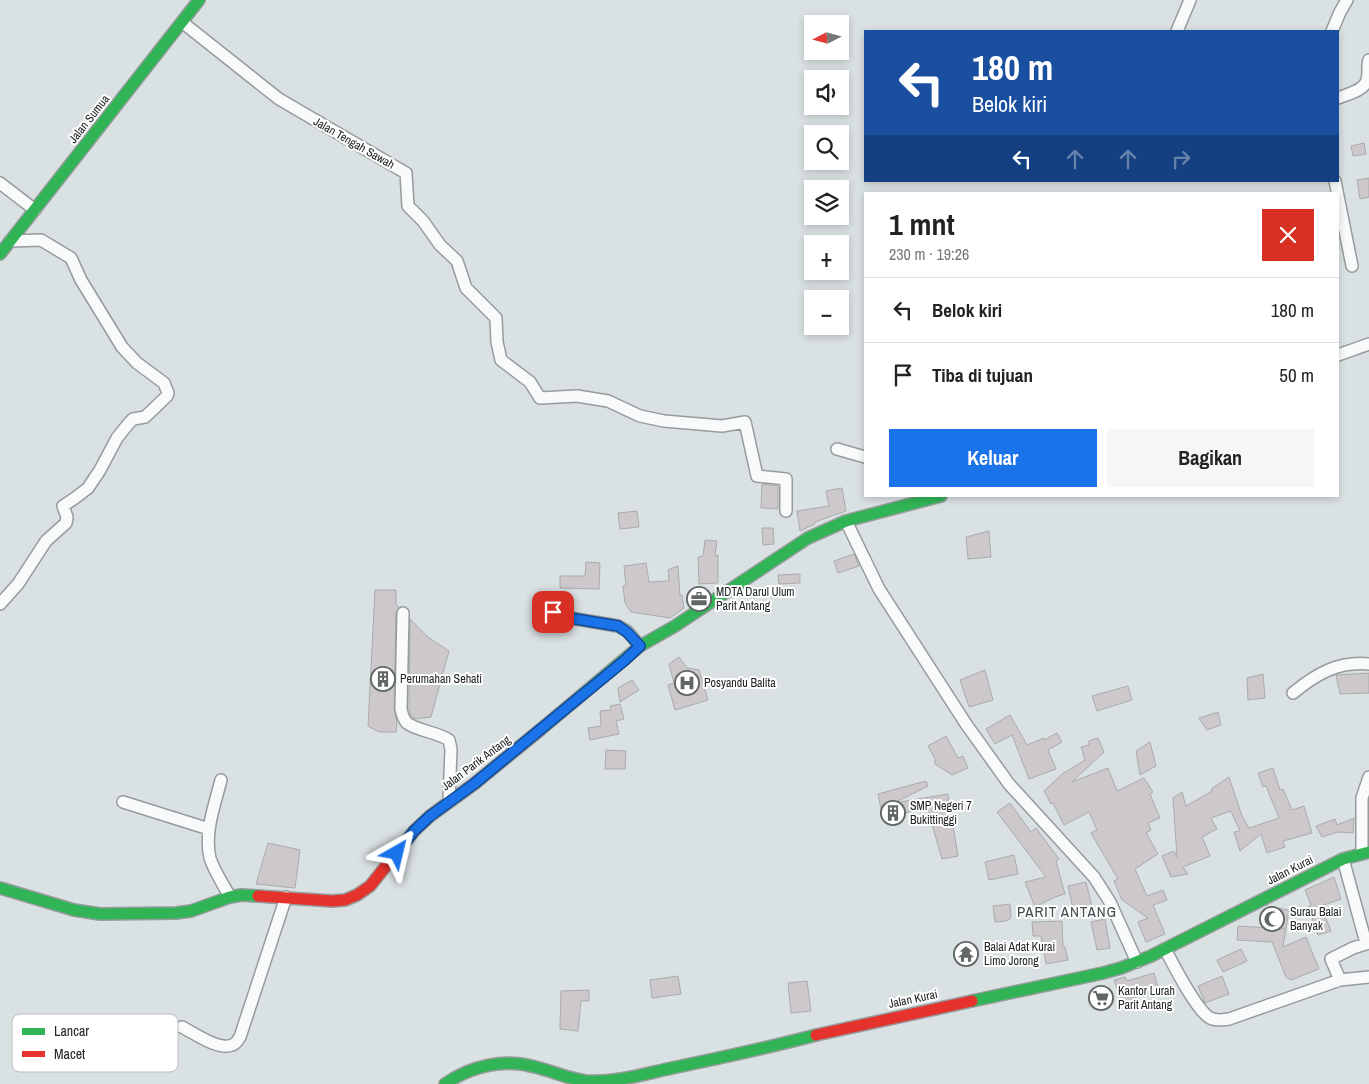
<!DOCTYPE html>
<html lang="id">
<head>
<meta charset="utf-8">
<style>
	:root { --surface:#fff; --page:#f6f6f6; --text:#222; --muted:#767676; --line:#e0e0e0; --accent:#1a73e8 }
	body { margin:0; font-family:"Archivo Narrow",sans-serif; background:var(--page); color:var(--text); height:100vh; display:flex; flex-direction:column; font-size:19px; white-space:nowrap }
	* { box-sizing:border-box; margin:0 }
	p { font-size:16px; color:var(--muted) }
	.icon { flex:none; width:28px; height:28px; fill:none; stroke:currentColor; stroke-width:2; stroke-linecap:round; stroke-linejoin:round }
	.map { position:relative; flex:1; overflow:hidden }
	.panel { position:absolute; left:864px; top:192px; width:475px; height:305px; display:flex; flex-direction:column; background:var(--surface); border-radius:0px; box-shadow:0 2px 8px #0003 }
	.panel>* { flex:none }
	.guide { position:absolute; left:864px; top:30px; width:475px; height:152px; border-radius:0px; box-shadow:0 2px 8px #0003; background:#1a4fa0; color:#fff; overflow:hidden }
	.needle { width:32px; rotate:264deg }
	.controls { position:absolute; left:804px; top:15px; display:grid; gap:10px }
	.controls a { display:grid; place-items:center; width:45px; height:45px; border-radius:0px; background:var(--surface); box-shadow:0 2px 8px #0003; font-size:25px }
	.pin { position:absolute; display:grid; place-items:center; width:42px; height:42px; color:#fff; margin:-21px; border-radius:10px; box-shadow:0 2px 8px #0006 }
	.me { position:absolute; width:55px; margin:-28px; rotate:37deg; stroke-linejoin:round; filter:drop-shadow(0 0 4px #0008) }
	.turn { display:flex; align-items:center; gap:18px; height:105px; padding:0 25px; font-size:22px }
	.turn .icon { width:65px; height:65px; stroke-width:2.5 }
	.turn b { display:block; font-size:35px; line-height:42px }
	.lanes { display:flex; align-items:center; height:48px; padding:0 25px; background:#0003; justify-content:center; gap:25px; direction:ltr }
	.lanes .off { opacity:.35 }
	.round { display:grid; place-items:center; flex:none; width:52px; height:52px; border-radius:0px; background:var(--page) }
	.headline { display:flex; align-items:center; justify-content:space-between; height:85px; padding:0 25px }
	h1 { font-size:30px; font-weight:800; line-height:38px }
	.button { display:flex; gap:10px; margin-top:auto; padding:10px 25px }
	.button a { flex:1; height:58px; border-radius:0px; background:var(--accent); color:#fff; font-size:20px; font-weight:800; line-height:58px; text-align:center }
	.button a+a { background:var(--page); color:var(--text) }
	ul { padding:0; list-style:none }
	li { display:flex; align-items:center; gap:15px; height:65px; padding:0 25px; border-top:1px solid var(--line) }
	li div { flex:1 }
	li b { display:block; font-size:19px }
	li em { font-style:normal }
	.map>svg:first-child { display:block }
</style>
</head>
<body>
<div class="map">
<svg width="1369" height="1084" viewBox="0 0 1369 1084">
	<rect width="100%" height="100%" fill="#dae1e2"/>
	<!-- building -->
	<path fill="#ccc8cb" stroke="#aaabac" d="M1364,143L1366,154L1353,156L1351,146Z
		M1369,178V197L1360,199L1357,180Z
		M762,484L778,486V509L761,508Z
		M842,488L846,511L815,522V524L800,531L797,511L829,506L826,491Z
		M637,511L639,527L620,529L618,513Z
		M762,528H773L774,544L763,545Z
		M989,531L991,557L968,559L966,537Z
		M705,540L717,541L715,556L718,555V583L699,584L698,557L703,556Z
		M854,554L859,566L838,573L834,561Z
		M586,562L600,563L599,589L560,588V576H585Z
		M646,563L649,582L669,581L668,570L678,566L680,596L682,595L684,608L670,618L631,612L625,603L623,586L626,585L624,566Z
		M800,574V583L779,584L778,575Z
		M375,590H396V605L399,607L396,613L394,709L397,722L396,732H379L368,726Z
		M410,619L428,637L449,651L431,717L415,719L411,716L409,709Z
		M679,657L687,668L699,670L708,700L675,710L668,685L674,683L669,664Z
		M985,670L993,700L969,707L960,680Z
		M1369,673V693L1340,694L1336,675Z
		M1263,674L1265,698L1248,700L1247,678Z
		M632,680L639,690L620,702L618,688Z
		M1128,686L1132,700L1097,711L1092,696Z
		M620,704L624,719L616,721L619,734L590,740L588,728L601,726L600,711L611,710L610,706Z
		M1218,712L1221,725L1207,730L1199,718Z
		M1010,715L1027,745L1044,738V740L1057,733L1062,742L1048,750L1056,769L1029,779L1012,735L995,744L986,729Z
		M946,736L958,758L963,756L968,768L952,775L935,764V759L928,746Z
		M1098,738L1104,752L1072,782L1108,768L1117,791L1144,778L1153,792L1150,794L1160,818L1148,823L1151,830L1146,833L1158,854L1135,869L1147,896L1163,890L1167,900L1153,905L1165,934L1146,942L1138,922L1148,918L1122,900L1114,881L1118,879L1091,833L1097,830L1089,812L1064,825L1053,803L1051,804L1044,791L1062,774L1085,760L1081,747L1089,745V741Z
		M1150,742L1156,766L1140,775L1136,751Z
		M606,750L626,751L625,769H605Z
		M1273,768L1280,790L1283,789L1292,810L1304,806L1312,833L1283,841L1285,847L1267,853L1261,834L1240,851L1234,832L1240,831L1231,811L1211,818L1217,829L1202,837L1210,856L1183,867L1188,874L1171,877L1162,856L1174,851L1177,857L1173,798L1182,792L1186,806L1212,791L1211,789L1229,777L1242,816L1249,828L1279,818L1266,786L1263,787L1258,773Z
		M926,781L928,786L894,803L948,794L958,856L942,859L927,807L883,819L878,794Z
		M1010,803L1031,832L1036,828L1059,859L1056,861L1065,894L1055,897L1035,907L1025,882L1046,877L997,812Z
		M1354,818L1353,833L1338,832L1322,837L1316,826L1335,819L1337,825Z
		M268,843L300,850L295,888L256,884Z
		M1014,855L1018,874L989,880L985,862Z
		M1334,877L1341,899L1321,906L1331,931L1318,935L1308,907L1311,905L1305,890Z
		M1086,882L1092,907L1074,912L1068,886Z
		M1010,904L1011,918L1006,921L995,922L993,906Z
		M1270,907L1289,910L1283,947L1306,937L1319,969L1291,980L1286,977L1272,942L1237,940L1238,926L1284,929Z
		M1105,919L1110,948L1097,950L1091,922Z
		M1062,921L1063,947H1065L1068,960L1046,964L1041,936H1033L1032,922Z
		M1241,949L1247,961L1223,972L1217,960Z
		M1154,973L1159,991L1133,998L1135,1004L1124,1008L1114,980L1125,977L1127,981Z
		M678,976L681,994L652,998L650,980Z
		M1222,976L1229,994L1205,1003L1198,986Z
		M807,981L811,1011L791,1013L788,983Z
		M589,990V1001H581L578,1031L560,1029L561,991Z"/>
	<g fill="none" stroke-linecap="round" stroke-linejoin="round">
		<defs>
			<path id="street" d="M182,22L279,99L406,173L408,206L423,221L440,245L457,261L466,288L496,318L497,342L501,360L530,382L540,398L577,396L608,401L640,416L664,421L722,426L745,422L757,476L786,479V511
				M1177,31L1190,0
				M1332,31L1340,12L1347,0
				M1338,98C1347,94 1364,91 1367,80C1369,73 1367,66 1369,60
				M1335,181L1352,266
				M0,183L35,210
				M1338,355L1369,344
				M837,449L865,457
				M846,521L879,589L966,724L1009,784L1094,877L1110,902L1137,962
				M0,604L18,584L46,541L66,523L67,517L63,506L75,498L88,488L100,470L117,438L129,423L133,419L145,417L167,396L168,393L164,383L137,363L122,347L81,280L71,258L41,240L10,241
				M542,606L564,617L618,626L627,631L640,646
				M403,613L401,709C402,714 403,719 407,723C418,731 437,732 449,740L451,749L449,801
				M1293,693C1316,674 1338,661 1369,664
				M221,780C215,804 204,832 210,858C214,871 223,884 230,897
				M123,802L209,829
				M1362,853V798L1369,777
				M1343,859L1366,943
				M1165,949C1173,964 1196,1010 1210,1018C1216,1021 1223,1020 1229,1019L1340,980L1369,977
				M1340,980L1331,959L1353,948L1369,943
				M182,1027C194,1033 219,1051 232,1045C236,1044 238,1040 240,1037L286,897"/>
			<path id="fast" d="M0,254L199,0
				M540,730L640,646L675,626L808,538L846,521L941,496
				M0,888L74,910L100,914L176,913L191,911L230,897L241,895L258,896
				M972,1001L1103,973L1121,968L1151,956L1343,859L1369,852
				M445,1084C471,1066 504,1058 535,1067C552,1071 568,1079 586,1081C615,1083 644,1074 672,1068C720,1058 768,1048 816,1035"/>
			<path id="jam" d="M258,896L332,901L345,900L357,895L370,886L414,831L430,816L474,784L540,730
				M816,1035L972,1001"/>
		</defs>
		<!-- street casing -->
		<use href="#street" stroke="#969b9c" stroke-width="14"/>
		<!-- fast casing -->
		<use href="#fast" stroke="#969b9c" stroke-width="14"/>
		<!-- jam casing -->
		<use href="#jam" stroke="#969b9c" stroke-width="14"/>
		<!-- street -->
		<use href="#street" stroke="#f9fafb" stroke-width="11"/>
		<!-- fast -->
		<use href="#fast" stroke="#30b455" stroke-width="11"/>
		<!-- jam -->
		<use href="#jam" stroke="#e5322d" stroke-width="11"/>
	</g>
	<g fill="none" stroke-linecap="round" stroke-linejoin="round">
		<defs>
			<path id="route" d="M397,853L414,831L430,816L474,784L625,660L640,646L627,632L618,626L564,617L553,612"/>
		</defs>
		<!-- route casing -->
		<use href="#route" stroke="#114b97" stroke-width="12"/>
		<!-- route -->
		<use href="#route" stroke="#1a73e8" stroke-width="9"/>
	</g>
	<!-- icons -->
	<defs>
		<symbol id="office-ring" viewBox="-11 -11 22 22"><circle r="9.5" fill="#fff" stroke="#616667" stroke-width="1.5"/><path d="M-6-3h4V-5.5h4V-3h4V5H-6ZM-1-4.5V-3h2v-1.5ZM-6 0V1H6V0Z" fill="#616667"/></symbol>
		<symbol id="building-ring" viewBox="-11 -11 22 22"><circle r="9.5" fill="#fff" stroke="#616667" stroke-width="1.5"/><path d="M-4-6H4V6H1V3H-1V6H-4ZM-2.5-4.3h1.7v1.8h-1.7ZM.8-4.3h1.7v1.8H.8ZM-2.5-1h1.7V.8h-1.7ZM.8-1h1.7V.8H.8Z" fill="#616667"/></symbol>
		<symbol id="hospital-ring" viewBox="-11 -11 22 22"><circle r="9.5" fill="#fff" stroke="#616667" stroke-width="1.5"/><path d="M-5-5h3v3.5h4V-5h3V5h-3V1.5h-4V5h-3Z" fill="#616667"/></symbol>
		<symbol id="mosque-ring" viewBox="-11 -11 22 22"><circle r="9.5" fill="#fff" stroke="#616667" stroke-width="1.5"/><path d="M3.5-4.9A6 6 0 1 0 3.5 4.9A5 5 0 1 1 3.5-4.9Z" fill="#616667"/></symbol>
		<symbol id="temple-ring" viewBox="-11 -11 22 22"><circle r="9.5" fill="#fff" stroke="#616667" stroke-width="1.5"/><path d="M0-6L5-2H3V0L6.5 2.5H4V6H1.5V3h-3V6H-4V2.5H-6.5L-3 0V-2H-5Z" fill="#616667"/></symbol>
		<symbol id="supermarket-ring" viewBox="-11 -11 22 22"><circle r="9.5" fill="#fff" stroke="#616667" stroke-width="1.5"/><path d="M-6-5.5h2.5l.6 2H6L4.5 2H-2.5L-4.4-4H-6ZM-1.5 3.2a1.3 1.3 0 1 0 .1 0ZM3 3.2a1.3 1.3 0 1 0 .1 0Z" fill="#616667"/></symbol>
	</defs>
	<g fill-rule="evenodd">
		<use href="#office-ring" x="685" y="585" width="28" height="28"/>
		<use href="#building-ring" x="369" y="665" width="28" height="28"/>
		<use href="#hospital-ring" x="673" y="669" width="28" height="28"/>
		<use href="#building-ring" x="879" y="799" width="28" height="28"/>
		<use href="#mosque-ring" x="1258" y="905" width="28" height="28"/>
		<use href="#temple-ring" x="952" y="940" width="28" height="28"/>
		<use href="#supermarket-ring" x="1087" y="984" width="28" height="28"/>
	</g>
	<g text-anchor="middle" stroke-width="4" stroke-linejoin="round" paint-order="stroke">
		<!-- street labels -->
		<g font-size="12" fill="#202425" stroke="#fff">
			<text transform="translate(89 119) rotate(-52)" y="4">Jalan Sumua</text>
			<text transform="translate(354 143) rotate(30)" y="4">Jalan Tengah Sawah</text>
			<text transform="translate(476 763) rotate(-37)" y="4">Jalan Parik Antang</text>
			<text transform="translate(1290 870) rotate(-27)" y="4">Jalan Kurai</text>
			<text transform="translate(913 999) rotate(-12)" y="4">Jalan Kurai</text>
		</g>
		<!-- poi labels -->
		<g font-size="12" fill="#202425" stroke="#fff" text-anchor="start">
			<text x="716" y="596">MDTA Darul Ulum<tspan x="716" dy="14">Parit Antang</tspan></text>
			<text x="400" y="683">Perumahan Sehati</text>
			<text x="704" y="687">Posyandu Balita</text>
			<text x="910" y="810">SMP Negeri 7<tspan x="910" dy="14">Bukittinggi</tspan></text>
			<text x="1290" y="916">Surau Balai<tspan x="1290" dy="14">Banyak</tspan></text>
			<text x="984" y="951">Balai Adat Kurai<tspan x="984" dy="14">Limo Jorong</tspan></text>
			<text x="1118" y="995">Kantor Lurah<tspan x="1118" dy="14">Parit Antang</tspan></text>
		</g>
		<!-- quarter labels -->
		<g font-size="15" letter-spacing="1" fill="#424c4e" stroke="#fff">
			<text x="1067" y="917">PARIT ANTANG</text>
		</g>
	</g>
	<!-- legend -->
	<rect x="12" y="1014" width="166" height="58" rx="8" fill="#fff" stroke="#bcbdbe" stroke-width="1"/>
	<rect x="22" y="1028" width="23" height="7" fill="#30b455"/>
	<rect x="22" y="1051" width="23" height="6" fill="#e5322d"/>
	<g font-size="14" fill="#202425">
		<text x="54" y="1036">Lancar</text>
		<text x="54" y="1059">Macet</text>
	</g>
</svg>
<div class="controls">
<a><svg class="needle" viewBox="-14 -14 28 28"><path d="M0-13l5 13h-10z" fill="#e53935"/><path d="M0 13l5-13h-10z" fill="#767676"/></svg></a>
<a><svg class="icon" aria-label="sound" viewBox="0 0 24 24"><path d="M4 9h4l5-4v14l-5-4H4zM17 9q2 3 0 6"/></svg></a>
<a><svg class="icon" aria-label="search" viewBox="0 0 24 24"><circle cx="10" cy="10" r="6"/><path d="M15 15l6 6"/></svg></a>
<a><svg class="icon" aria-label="layers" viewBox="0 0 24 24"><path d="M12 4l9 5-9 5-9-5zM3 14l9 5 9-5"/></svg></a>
<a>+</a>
<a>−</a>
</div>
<div class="pin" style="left:553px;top:612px;background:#d93025"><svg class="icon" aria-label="arrive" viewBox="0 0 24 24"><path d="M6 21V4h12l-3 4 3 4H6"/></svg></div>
<svg class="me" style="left:397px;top:853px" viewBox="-20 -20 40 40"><path d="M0-17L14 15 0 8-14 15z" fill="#1a73e8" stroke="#fff" stroke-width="4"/></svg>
<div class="guide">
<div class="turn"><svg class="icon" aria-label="left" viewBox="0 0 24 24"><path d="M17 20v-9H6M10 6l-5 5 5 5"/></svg><div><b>180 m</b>Belok kiri</div></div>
<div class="lanes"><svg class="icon" aria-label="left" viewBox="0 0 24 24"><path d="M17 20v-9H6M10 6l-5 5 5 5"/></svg><svg class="icon off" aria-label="ahead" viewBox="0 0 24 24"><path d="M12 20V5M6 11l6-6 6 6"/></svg><svg class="icon off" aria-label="ahead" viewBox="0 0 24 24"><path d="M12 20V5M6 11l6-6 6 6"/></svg><svg class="icon off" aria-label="right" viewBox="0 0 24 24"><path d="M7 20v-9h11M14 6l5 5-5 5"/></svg></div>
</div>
<section class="panel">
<div class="headline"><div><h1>1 mnt</h1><p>230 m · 19:26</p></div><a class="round" style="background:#d93025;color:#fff"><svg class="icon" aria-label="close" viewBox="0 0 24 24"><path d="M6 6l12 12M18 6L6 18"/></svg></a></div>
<ul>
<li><svg class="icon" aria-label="left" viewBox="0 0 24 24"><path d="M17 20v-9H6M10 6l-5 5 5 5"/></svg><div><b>Belok kiri</b></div><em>180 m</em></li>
<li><svg class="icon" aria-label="arrive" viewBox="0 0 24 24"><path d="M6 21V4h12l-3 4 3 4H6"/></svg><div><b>Tiba di tujuan</b></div><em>50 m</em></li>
</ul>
<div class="button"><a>Keluar</a><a>Bagikan</a></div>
</section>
</div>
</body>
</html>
